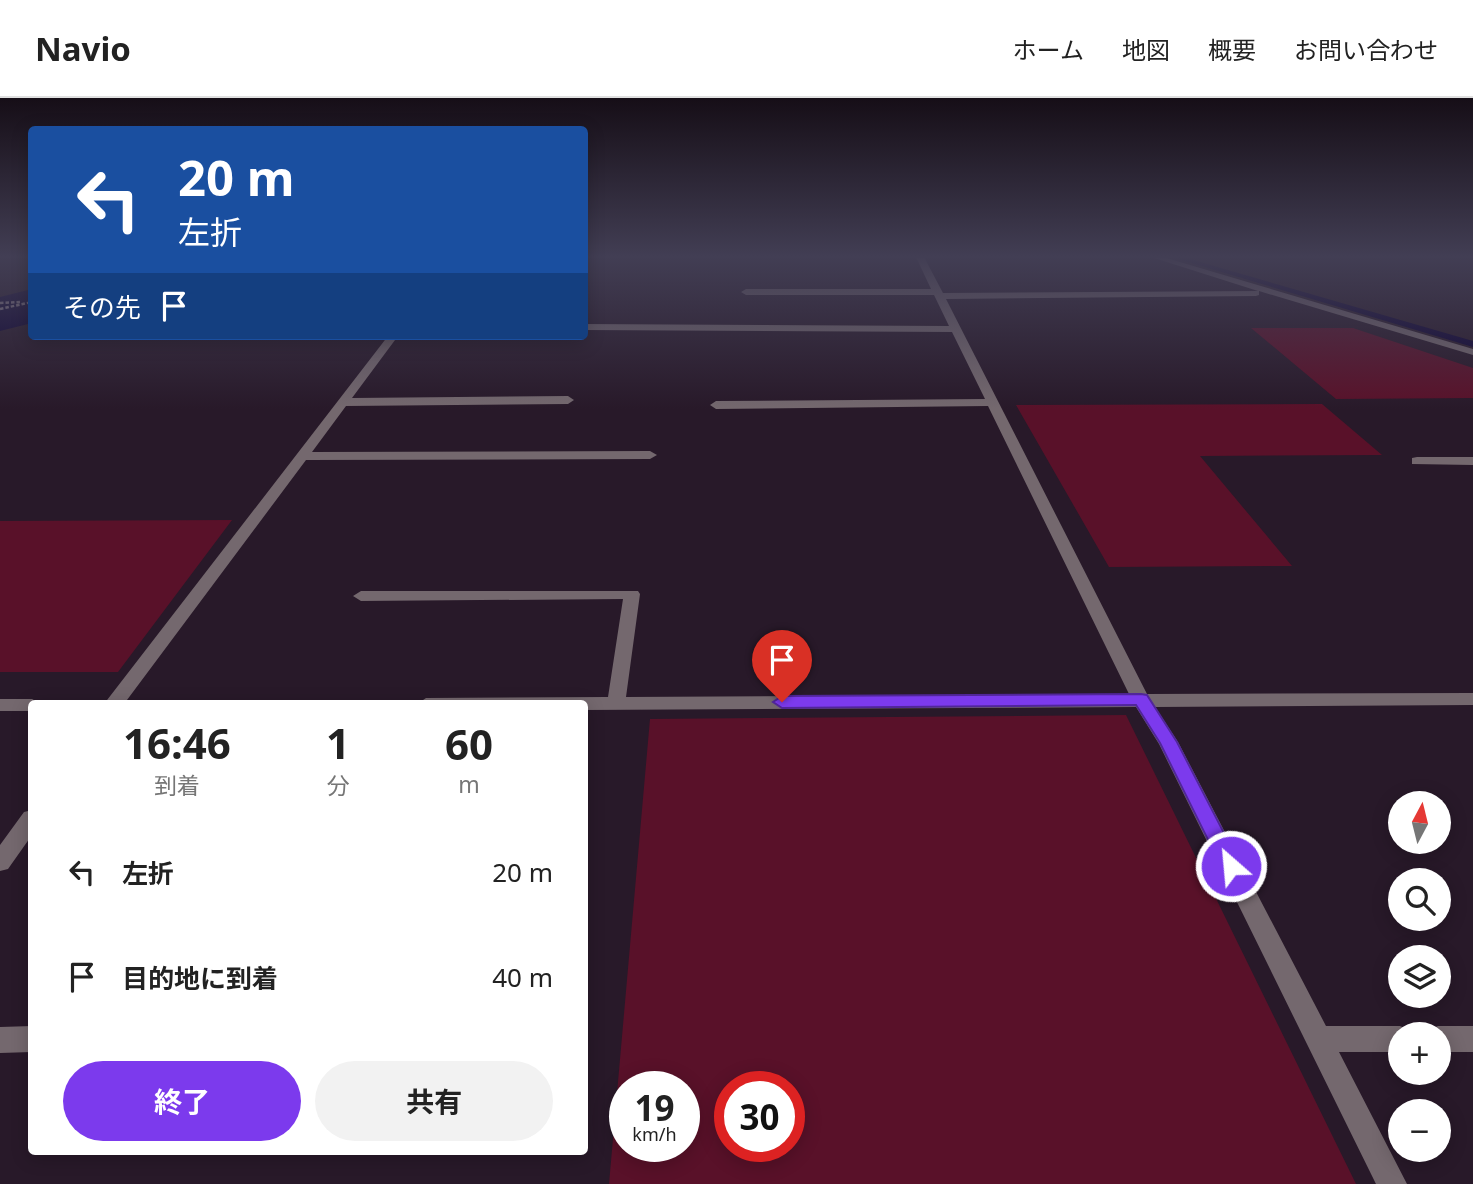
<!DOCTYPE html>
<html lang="ja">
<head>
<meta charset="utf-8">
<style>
	:root { --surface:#fff; --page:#f2f2f2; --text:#222; --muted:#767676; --line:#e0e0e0; --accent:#7c3aed }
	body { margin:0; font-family:"Noto Sans","Noto Sans JP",sans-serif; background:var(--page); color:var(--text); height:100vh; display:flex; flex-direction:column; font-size:26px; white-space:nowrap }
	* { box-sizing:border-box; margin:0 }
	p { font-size:23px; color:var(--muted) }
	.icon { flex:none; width:38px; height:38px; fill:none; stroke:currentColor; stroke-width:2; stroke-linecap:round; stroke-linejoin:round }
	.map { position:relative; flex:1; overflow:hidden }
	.side { position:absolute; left:28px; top:602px; width:560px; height:455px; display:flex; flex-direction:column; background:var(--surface); border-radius:7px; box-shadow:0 4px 18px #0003 }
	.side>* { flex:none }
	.guide { position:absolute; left:28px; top:28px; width:560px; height:214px; border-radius:7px; box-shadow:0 4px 18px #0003; background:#1a4fa0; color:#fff; overflow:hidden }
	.needle { width:46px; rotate:7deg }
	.tools { position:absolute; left:1388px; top:693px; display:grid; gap:14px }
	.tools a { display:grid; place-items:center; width:63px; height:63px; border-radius:50%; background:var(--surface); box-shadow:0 4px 18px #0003; font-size:35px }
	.speed { position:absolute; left:609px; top:973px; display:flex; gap:14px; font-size:35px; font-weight:700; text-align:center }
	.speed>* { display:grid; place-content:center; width:91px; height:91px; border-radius:50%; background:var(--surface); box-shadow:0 4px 18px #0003; line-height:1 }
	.speed small { font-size:18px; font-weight:400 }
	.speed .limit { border:10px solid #d22; background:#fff; color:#111 }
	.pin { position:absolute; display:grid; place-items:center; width:60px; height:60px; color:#fff; margin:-72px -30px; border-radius:50% 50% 50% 0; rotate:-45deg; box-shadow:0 0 7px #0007 }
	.pin .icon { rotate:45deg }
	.me { position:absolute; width:77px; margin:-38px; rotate:333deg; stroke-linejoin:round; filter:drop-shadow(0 0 5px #0008) }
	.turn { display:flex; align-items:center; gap:24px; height:147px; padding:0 35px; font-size:32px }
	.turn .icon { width:91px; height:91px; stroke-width:2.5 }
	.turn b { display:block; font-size:49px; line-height:60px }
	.then { display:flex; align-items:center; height:66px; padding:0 35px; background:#0003; gap:14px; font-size:26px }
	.eta { display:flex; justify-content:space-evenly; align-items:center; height:119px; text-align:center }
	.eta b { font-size:42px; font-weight:700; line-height:49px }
	.button { display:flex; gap:14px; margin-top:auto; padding:14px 35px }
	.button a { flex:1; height:80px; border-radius:42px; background:var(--accent); color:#fff; font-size:28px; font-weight:700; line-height:80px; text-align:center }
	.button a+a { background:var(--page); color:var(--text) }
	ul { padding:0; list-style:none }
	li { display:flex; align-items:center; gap:21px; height:105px; padding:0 35px }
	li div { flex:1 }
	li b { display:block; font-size:26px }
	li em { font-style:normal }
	header { display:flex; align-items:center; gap:42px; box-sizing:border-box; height:98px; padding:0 35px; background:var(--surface); border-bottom:2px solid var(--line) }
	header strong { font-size:33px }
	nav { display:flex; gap:38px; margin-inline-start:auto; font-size:24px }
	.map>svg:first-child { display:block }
</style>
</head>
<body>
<header>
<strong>Navio</strong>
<nav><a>ホーム</a><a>地図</a><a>概要</a><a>お問い合わせ</a></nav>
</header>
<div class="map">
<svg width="1473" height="1086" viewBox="0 0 1473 1086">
	<rect width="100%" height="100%" fill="#281929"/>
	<!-- green -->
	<path fill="#591129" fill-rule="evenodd" d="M1251,230H1353L1473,270V300L1336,301Z
		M1322,306L1382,357L1200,358L1292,468L1109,469L1016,307Z
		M232,422L118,574H0V423Z
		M1126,617L1356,1086H609L650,621ZM625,989H684V1048H625ZM730,989H789V1048H730Z"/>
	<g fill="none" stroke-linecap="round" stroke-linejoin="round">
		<!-- stream -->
		<path fill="#0b0032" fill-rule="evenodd" d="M1171,159H1183L1473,243V249Z"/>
		<!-- river -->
		<path fill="#0b0032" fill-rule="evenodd" d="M32,191V225L0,233V199Z"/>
		<!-- path -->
		<path stroke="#928593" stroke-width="2.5" stroke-dasharray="3.5 2" stroke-linecap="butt" d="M0,205L20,204
			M0,211L32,204"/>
		<!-- minor -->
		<path fill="#74686e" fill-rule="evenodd" d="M916,159H924L943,195L1258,193L1151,159H1163L1473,251V257L1259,193V197L1256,198L946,201L1147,596L1473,595V607L1155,609L1178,644L1326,928H1400L1409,932L1411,936H1400V954H1339L1407,1086H1376L1159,646L1136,609L584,612V606H417L426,600L608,599L623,501L361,503L353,498L361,493H638L640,496L626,599L1129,596L988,308L716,311L710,307L716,303L985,301L952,234L584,232V226L949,228L934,197H746L741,194L746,191H931Z
			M388,238H398L352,300L568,298L574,302L568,306L346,308L312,354L650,353L657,357L650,361L306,362L124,606H104Z
			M1417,359H1473V367L1412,366V360Z
			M0,601H32L41,606H32V613H0Z
			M32,712V737L8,771L0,773V747L24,714Z
			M32,928V954L0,955V929Z
			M1438,928H1473V954H1438V936H1427L1429,932Z"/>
	</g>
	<!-- sky -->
	<linearGradient id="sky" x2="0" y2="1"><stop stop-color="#160e17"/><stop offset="0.51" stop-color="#423e54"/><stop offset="1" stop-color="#423e54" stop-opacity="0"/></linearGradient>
	<rect width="1473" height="311" fill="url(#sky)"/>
	<!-- route -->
	<path fill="#7c3aed" stroke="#51269a" stroke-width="2" d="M1141,596L1147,597L1177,644L1241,768L1238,774L1231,776L1224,774L1160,645L1136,607L782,610L773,604L782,598Z"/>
</svg>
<div class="tools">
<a><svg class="needle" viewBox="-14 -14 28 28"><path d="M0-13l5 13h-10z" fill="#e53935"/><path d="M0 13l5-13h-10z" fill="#767676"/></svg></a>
<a><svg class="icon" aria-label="search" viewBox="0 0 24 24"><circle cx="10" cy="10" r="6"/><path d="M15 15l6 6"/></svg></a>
<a><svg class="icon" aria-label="layers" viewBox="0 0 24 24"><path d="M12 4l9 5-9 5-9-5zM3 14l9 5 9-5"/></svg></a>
<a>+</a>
<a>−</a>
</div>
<div class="speed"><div>19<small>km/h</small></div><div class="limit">30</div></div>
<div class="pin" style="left:782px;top:604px;background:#d93025"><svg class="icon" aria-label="arrive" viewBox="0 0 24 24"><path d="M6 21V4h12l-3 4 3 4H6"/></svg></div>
<svg class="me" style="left:1231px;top:768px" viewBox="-20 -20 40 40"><circle r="17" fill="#7c3aed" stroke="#fff" stroke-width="3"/><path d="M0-11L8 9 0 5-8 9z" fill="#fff"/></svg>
<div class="guide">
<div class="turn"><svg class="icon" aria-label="left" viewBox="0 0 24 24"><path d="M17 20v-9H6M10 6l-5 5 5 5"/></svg><div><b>20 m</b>左折</div></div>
<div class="then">その先<svg class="icon" aria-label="arrive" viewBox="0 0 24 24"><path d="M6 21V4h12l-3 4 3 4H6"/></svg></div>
</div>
<section class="side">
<div class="eta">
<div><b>16:46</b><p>到着</p></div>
<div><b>1</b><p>分</p></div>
<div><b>60</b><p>m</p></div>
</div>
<ul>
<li><svg class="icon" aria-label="left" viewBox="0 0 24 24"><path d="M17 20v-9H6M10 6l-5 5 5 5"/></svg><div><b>左折</b></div><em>20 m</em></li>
<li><svg class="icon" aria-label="arrive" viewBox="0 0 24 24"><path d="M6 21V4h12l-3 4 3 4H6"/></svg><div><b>目的地に到着</b></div><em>40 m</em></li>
</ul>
<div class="button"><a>終了</a><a>共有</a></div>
</section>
</div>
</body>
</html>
